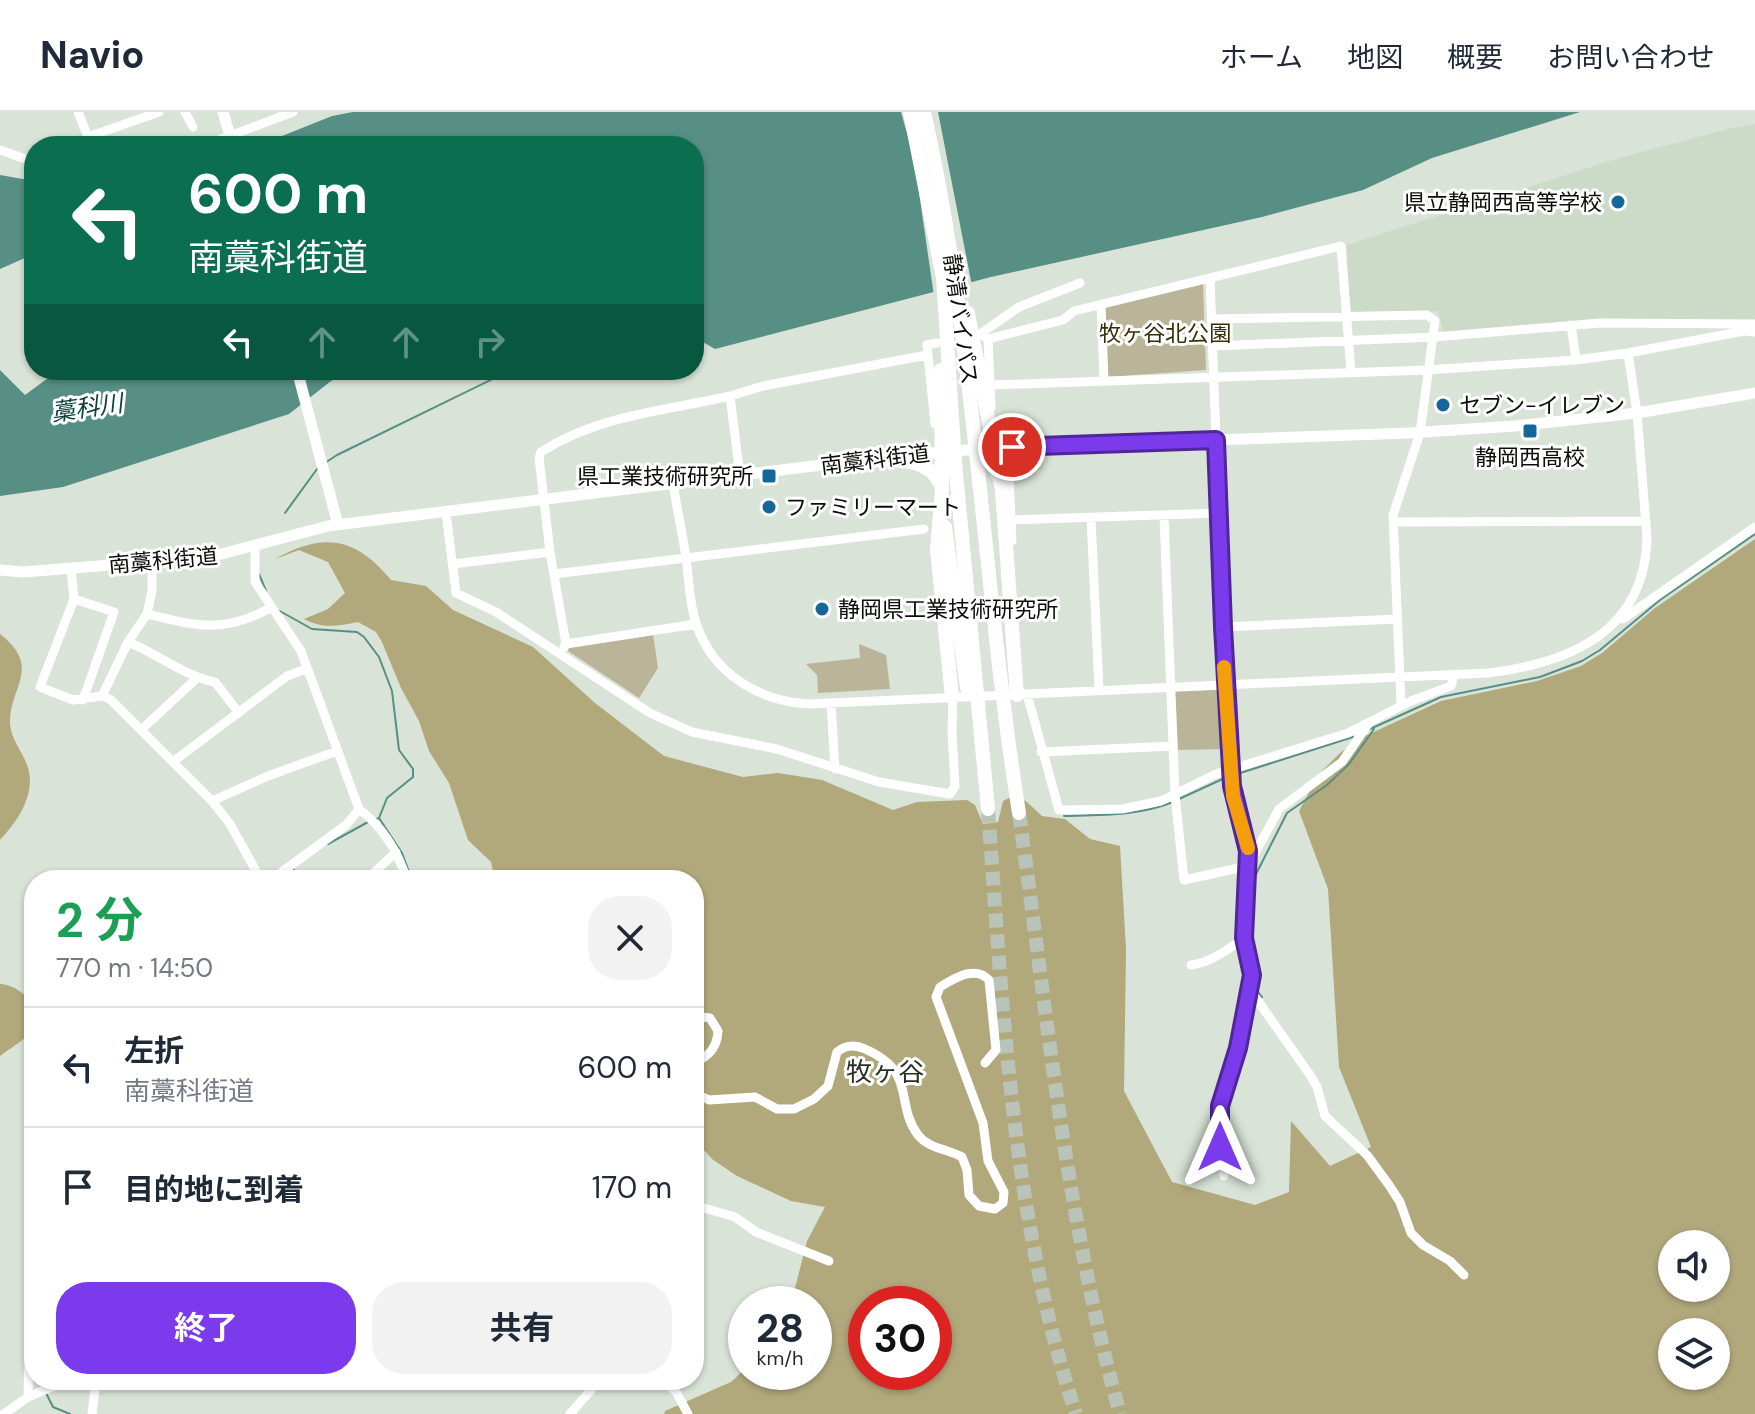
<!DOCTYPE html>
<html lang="ja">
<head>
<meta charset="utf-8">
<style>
	:root { --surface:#fff; --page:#f2f2f3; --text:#1f2937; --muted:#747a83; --line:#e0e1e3; --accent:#7c3aed }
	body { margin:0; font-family:"DM Sans","Noto Sans JP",sans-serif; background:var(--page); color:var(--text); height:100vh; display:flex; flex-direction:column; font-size:30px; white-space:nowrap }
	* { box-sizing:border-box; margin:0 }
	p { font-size:26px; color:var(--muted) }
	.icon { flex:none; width:44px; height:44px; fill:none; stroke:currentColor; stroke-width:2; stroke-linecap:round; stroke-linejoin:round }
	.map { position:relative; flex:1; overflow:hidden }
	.panel { position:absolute; left:24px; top:758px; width:680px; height:520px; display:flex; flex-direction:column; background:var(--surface); border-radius:32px; box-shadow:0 2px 6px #0004 }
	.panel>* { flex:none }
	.hud { position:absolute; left:24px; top:24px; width:680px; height:244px; border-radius:32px; box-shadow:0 2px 6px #0004; background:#0b6e4f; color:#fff; overflow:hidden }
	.tools { position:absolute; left:1658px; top:1118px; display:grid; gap:16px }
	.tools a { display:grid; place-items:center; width:72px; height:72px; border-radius:50%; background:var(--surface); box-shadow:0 2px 6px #0004; font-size:40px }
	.speed { position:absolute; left:728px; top:1174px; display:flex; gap:16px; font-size:40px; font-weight:700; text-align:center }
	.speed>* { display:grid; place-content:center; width:104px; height:104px; border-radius:50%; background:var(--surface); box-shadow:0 2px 6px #0004; line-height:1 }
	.speed small { font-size:20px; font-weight:400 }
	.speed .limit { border:12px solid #d22; background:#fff; color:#111 }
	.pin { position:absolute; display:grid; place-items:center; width:68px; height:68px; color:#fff; margin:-34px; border:4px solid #fff; border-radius:50%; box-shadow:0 2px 8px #0007 }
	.me { position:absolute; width:88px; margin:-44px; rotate:0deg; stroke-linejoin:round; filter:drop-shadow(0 0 6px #0008) }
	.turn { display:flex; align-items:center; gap:28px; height:168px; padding:0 32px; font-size:36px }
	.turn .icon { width:104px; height:104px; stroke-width:2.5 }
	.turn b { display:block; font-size:56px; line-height:68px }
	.lanes { display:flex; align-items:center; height:76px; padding:0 32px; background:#0003; justify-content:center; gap:40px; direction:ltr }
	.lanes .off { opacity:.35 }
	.round { display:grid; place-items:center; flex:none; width:84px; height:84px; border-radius:32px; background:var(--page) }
	.overview { display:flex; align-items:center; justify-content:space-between; height:136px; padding:0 32px }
	h1 { font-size:48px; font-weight:700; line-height:60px; color:#1e9e55 }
	.button { display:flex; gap:16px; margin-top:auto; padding:16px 32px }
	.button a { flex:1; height:92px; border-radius:32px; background:var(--accent); color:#fff; font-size:32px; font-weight:700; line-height:92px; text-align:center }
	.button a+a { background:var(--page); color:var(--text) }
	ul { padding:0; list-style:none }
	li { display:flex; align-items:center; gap:24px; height:120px; padding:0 32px; border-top:2px solid var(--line) }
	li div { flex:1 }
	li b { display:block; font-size:30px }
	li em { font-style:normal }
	header { display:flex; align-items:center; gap:48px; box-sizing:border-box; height:112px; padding:0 40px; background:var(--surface); border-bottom:2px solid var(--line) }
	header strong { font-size:38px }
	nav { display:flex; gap:44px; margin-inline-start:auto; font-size:28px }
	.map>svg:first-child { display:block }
</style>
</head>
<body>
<header>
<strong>Navio</strong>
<nav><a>ホーム</a><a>地図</a><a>概要</a><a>お問い合わせ</a></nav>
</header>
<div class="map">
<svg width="1755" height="1302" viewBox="0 0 1755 1302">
	<rect width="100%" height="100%" fill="#d9e3d7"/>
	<!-- built -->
	<path fill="#ccdbc8" d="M1755,12V208L1444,221L1438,199L1349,200L1347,133L1616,47L1728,17Z"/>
	<!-- green -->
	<path fill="#bab598" d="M1203,171L1206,258L1107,265L1105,195Z
		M653,522L658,556L639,586L568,539L569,535Z
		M859,532L886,543L890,577L818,581L817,563L806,552L860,546Z
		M1218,578L1224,637L1178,638L1175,579Z"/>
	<!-- forest -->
	<path fill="#b1a87c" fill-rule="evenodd" d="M1755,427V1302H664L665,1299L731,1270L746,1256V1260H814V1192H791L807,1129L825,1095L791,1089L737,1064L712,1047L694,1027V768H495L491,750L468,728L449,671L429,639L419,609L401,576L382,530L376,520L358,510C337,514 323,517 304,507L328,497L345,481L328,450L299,438L275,447C324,420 355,425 391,468L426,474L453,498L533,535L595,591L664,644L743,665L778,661L822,668L893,698L917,690L967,688L975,693L983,712L998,710L1003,689L1015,683L1027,690L1042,704L1065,707L1090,727L1120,734L1126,837L1124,979L1172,1070L1255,1093L1289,1080L1291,1009L1330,1054L1371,1035L1339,955L1328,777L1299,699L1319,662L1340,641L1365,624L1441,589L1537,569L1581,554L1602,541L1655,496ZM1672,1132H1716V1176H1672ZM866,1192H934V1260H866ZM1672,1220H1716V1264H1672Z
		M0,522C43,556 9,575 10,611C11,629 24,641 28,656C36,683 17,710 0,728Z
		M0,872C22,873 48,900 31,920C23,929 9,937 0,944Z"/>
	<!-- water -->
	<path fill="#578f84" d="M353,0H1580L1432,46L1363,78L1262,105L991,165L715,237L694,225V34H257L332,4Z
		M0,63L34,69V142L0,157Z
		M0,258L25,283L59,258H359L331,269L289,302L63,375L0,384Z"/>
	<!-- pier -->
	<path fill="#d9e3d7" d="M901,0H938L972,174L934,184L914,46Z"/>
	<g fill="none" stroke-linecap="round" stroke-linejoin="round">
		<!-- stream -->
		<path stroke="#578f84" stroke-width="2" d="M325,351L337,343L511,258
			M285,401L317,357
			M259,462L266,479
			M278,498L312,517L357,520L364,525L379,545L392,579L399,638L413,657V665L387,686L379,706L374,708
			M1370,617L1441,585L1540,565L1582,549L1600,538L1660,488L1755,422
			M1234,663L1353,625
			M1179,687L1227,665
			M1064,704C1102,703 1138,704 1173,690
			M379,706L402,741L412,768
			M328,732L368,710
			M279,768L294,757
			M1251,772L1287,701L1327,673L1349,652L1374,617
			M1253,849L1258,863L1256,878L1262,885
			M46,1281L53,1295L70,1302"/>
		<!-- highway-tunnel -->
		<path stroke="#bac3b8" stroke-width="14" stroke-dasharray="14 7" stroke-linecap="butt" d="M988,697C1003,899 1012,1108 1076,1302
			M1019,701C1047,901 1066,1108 1120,1302"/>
		<!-- minor -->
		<path stroke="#fff" stroke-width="9" d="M78,0L88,25L159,0
			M185,0L193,15
			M203,34L293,0
			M0,38L34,50
			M1210,166L1225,572L1233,684L1248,739L1244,826L1252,863L1238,936L1220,994V1035L1224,1064
			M1080,171L1019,195L980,222L988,227L1063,208L1074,199L1341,134L1351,260
			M1101,193L1104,269
			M1212,207L1427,203L1435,209L1420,321L1393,403L1401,593
			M1571,213L1576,248
			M988,227L991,296
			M1213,234L1434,225L1600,211L1755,212
			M991,273L1427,258L1576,248L1628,241L1744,219L1755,220
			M935,312L927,233L937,231
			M1002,354L1009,364L1012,429
			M740,364L730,284L763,274L927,243
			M673,372C677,396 682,420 686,445C689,467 689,490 696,511C712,561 758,589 808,592L1488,561C1570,551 1645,520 1647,425L1637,301L1628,241
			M446,401L456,481L496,500L650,601L692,620L777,637L879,670L950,682L955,674L952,620L953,585
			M1164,404L1175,683L1184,768L1248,754L1279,697L1342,650L1369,611
			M1091,406L1099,577
			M1011,408L1219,401
			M1393,410L1646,409
			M255,433V470L301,539L359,697C383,715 398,740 407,768
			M453,452L550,440
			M71,456L74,487L40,575L73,588L102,584L110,587L212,689L268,664L337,639
			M554,462L924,417
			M74,487L114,500L83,588
			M147,502C196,514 223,522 270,496
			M1623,507L1755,415
			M1223,515L1397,507
			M128,530C158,542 184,564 215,570L239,601
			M566,532L550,440L539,346L541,340C598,303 665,299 730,284
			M564,535L566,532L696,512
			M1027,582L1059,698L1122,697L1161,689L1216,662L1348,621L1411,589L1451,574L1454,563
			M102,584L128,530L147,502L152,479V450
			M831,591L835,657
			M141,618L197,566
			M1041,640L1173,634
			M174,649L287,564L306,557
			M212,689L230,712L261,768
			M271,768L346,713L359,697
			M366,768L396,740
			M1191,853C1210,851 1229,837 1244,826
			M1251,879L1310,963L1317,975L1325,1004L1367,1043L1389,1073L1400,1090L1411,1121L1423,1133L1450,1149L1464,1163
			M694,904L710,906L718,919C717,936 709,944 694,951
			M694,981L709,988L755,985L777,997H794L814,987L828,974L837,940C846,933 854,932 865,937C918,960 894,991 918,1023C929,1037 948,1037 962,1045L967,1058L969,1083L979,1094L995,1097L1003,1091L1004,1080L988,1049L983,1011L936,885L940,875C955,866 975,853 989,868L996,938L985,951
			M694,1093L735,1105L756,1120L829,1149
			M664,1268L676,1280L688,1302
			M28,1285L29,1236L34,1215
			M4,1302L28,1285L68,1268
			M92,1302L96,1268
			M570,1302L591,1278L594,1268"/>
		<!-- major -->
		<path stroke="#fff" stroke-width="11" d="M223,0L233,34
			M297,258L338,413
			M895,344L991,336L1409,321L1515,314L1637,301L1755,281
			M0,458L23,460L210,445L328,414L870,347"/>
		<!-- highway -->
		<path stroke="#fff" stroke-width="14" d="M910,0L943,166L955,351L988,697
			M924,0C976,231 982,468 1019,701
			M968,201L1002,379L1017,583
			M941,258L942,377L937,438L952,585
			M864,348C891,349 926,343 940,371
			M997,362C1011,341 1032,339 1055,334
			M945,415L967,576"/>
	</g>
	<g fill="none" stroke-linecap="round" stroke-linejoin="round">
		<defs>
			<path id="route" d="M1012,335L1216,328L1223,515L1232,674L1248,739L1244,826L1252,863L1238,936L1220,994V1035"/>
		</defs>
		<!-- route casing -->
		<use href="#route" stroke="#51269a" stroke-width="20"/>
		<!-- route -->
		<use href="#route" stroke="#7c3aed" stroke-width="14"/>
		<!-- slow -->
		<path stroke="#f59e0b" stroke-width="14" d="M1224,555L1233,684L1248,736"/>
	</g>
	<!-- markers -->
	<g fill="#146798" stroke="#fff" stroke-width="3">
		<circle cx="1618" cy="90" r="8"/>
		<circle cx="1443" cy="293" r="8"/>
		<rect x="1522" y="311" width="16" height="16" rx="4"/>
		<rect x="761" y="356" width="16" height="16" rx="4"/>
		<circle cx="769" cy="395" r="8"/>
		<circle cx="822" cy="497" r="8"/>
	</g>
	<g text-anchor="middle" stroke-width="6" stroke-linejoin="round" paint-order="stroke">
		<!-- poi labels -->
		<g font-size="22" fill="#0a0d09" stroke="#fff" text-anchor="start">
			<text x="1602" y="98" text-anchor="end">県立静岡西高等学校</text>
			<text x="1459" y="301">セブン-イレブン</text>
			<text x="1530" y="353" text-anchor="middle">静岡西高校</text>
			<text x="753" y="372" text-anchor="end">県工業技術研究所</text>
			<text x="785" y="403">ファミリーマート</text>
			<text x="838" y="505">静岡県工業技術研究所</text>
		</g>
		<!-- street labels -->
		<g font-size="22" fill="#0a0d09" stroke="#fff">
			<text transform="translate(961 207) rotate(82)" y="8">静清バイパス</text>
			<text transform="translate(875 347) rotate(-7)" y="8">南藁科街道</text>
			<text transform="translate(163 448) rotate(-5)" y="8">南藁科街道</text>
		</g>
		<!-- park labels -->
		<g font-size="22" fill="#352e07" stroke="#fff">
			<text x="1165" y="229">牧ヶ谷北公園</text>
		</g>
		<!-- water labels -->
		<g font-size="24" font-style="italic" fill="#0c4038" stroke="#fff">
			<text transform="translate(87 296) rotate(-8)" y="8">藁科川</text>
		</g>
		<!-- quarter labels -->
		<g font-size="26" fill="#283026" stroke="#fff">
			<text x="885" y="969">牧ヶ谷</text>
		</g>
	</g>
</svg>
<div class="tools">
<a><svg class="icon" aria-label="sound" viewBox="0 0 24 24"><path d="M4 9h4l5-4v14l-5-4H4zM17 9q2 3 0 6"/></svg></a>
<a><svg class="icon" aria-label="layers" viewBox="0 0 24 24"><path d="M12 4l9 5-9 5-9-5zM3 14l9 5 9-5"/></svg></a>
</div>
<div class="speed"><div>28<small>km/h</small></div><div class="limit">30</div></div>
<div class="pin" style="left:1012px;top:335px;background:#d93025"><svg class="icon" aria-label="arrive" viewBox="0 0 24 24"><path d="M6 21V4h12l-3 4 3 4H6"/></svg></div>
<svg class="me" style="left:1220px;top:1035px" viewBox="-20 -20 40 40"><path d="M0-17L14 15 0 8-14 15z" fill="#7c3aed" stroke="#fff" stroke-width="4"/></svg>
<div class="hud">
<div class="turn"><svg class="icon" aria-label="left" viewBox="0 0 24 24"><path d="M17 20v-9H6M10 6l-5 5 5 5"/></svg><div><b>600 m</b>南藁科街道</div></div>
<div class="lanes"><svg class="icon" aria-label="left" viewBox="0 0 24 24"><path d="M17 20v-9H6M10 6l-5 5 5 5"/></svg><svg class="icon off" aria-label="ahead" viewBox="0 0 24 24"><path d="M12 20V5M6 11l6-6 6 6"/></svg><svg class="icon off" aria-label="ahead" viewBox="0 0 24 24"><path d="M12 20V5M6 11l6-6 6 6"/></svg><svg class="icon off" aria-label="right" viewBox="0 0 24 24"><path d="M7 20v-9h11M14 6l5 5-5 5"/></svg></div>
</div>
<section class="panel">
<div class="overview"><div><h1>2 分</h1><p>770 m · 14:50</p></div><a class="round"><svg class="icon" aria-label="close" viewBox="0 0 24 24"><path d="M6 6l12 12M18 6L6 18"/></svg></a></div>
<ul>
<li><svg class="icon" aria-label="left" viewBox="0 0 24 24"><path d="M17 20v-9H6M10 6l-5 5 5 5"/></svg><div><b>左折</b><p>南藁科街道</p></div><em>600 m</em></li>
<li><svg class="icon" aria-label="arrive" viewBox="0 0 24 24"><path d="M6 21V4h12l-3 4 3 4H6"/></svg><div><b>目的地に到着</b></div><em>170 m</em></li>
</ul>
<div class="button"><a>終了</a><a>共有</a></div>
</section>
</div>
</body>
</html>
